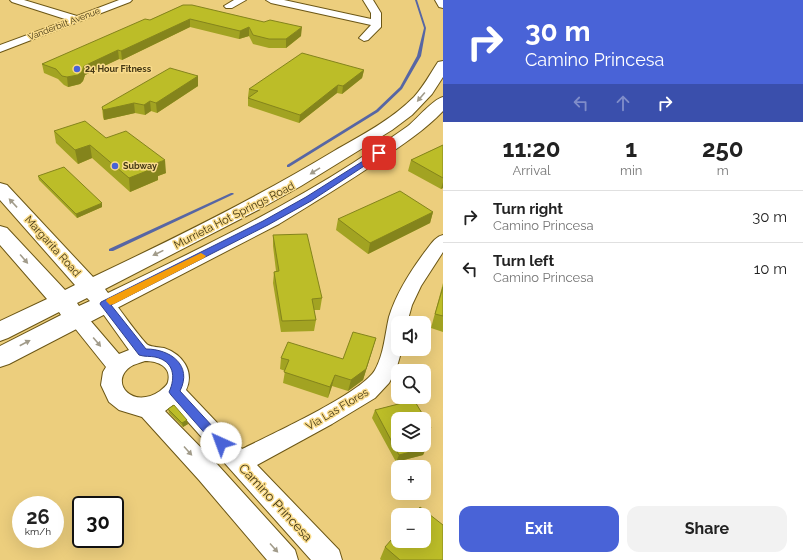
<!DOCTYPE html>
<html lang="en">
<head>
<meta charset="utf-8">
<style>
	:root { --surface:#fff; --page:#f2f2f2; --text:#222; --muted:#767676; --line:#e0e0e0; --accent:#4963d7 }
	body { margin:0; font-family:Raleway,sans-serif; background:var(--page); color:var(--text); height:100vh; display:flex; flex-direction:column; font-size:15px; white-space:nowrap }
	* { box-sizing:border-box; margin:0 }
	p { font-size:13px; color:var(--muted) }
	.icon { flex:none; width:22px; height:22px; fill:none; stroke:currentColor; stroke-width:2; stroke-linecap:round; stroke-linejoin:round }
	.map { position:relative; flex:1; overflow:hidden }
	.details { display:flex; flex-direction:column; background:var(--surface); width:360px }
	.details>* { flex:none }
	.hud { background:#4963d7; color:#fff; overflow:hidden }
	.fabs { position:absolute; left:391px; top:316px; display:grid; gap:8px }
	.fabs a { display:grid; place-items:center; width:40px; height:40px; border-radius:8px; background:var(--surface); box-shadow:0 4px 16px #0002; font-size:20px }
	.speed { position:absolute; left:12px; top:496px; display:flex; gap:8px; font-size:20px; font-weight:700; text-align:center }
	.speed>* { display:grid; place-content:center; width:52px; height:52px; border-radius:50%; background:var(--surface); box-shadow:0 4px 16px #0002; line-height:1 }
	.speed small { font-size:10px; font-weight:400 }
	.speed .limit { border:2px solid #111; border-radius:6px; background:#fff; color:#111 }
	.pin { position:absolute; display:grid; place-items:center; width:34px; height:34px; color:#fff; margin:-17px; border-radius:8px; box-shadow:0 2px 6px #0006 }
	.me { position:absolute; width:44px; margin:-22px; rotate:317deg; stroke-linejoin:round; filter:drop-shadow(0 0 3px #0008) }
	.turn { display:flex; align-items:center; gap:14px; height:84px; padding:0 16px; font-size:18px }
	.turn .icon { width:52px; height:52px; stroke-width:2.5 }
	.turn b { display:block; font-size:28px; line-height:34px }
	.lanes { display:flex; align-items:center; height:38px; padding:0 16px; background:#0003; justify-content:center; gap:20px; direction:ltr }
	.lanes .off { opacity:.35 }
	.eta { display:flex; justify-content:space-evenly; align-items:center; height:68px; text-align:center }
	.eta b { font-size:24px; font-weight:700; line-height:28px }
	.primary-button { display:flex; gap:8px; margin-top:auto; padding:8px 16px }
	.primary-button a { flex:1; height:46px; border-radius:12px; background:var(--accent); color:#fff; font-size:16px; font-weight:700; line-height:46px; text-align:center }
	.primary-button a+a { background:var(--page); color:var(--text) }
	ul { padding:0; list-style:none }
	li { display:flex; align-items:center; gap:12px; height:52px; padding:0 16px; border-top:1px solid var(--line) }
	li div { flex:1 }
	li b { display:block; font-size:15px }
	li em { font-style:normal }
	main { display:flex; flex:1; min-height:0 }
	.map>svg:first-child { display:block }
</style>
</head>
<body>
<main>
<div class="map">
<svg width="443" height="560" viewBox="0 0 443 560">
	<rect width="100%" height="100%" fill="#ecce7d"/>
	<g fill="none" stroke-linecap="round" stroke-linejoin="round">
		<!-- stream -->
		<path fill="#5766a4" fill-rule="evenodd" d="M415,0H417L426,28L421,56L402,89L378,112L289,167H287V165L376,110L400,87L417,56L424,28Z
			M231,193H233L234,194L113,251H109V249Z"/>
		<defs>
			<path id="minor" d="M10,0H24L77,16L119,0H132L130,2L0,52V45L68,20L12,2Z
				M234,0H246L232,8H226L224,6Z
				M266,0H284L371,19V13L363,0H373L381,13V27L368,40L364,41L359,38L371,25L271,3Z
				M443,235V252L421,286L412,305L407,323H398V349H402L396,370L389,383L375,398L332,424L257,465L339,550L342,560H311L173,405L165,411L217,464L295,550L298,560H267L199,480L142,417L119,410L109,402L101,385L103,372L106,367L66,317L69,312L76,310L83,312L119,354L129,350L96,304L98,299L105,297L112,299C117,306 144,343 148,345C152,347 159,347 164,348C182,354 195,371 186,390L242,449C270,435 362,393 375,370C384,354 385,334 389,317C396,294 410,272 424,253C430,246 434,237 443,235ZM145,361C157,361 172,366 168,382C167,386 163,388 160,391C132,410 109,382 130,367C134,364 140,363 145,361Z"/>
			<path id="major" d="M435,0H443V8L439,7Z
				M443,61V77L432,94L412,115L392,130L301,186L260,209L105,289L108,293C191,253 275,213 353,163C371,151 390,139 408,126C418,118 432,100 443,97V111C425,130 402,145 380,160C347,183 313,203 279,224L9,364L0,367V346L61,315L59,312L8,338L0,341V321L47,299L0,245V226L7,228L65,290L75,285L0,200V183L7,185L93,277C175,238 256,198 334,151C362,135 391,120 414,97C424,86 430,74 438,62ZM87,298L90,301L79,306L77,303Z"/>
		</defs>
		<!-- minor casing -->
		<use href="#minor" stroke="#6b5615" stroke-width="2"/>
		<!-- major casing -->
		<use href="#major" stroke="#6b5615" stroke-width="2"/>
		<!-- minor -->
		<use href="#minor" fill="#fff" fill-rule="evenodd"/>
		<!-- major -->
		<use href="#major" fill="#fff" fill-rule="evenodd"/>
	</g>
	<!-- wall -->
	<path fill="#a2a322" d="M183,5L301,36L286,48H269L253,44L249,36L239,39L190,27L122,60L119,59L85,75L83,81L80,84L68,87L64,85L58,79L44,73L42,64L150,20Z
		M364,70L362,78L342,94L337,93L299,123L248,106V98L250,97H248L249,89Z
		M198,76V86L157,113L151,111L145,115L135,113L104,120L103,117L102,107Z
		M54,131L106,138L166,173L158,176V180L130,192L92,158L78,164L56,143Z
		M443,145V188L441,189L408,171L411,160Z
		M38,176L102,207L77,218L39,180Z
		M433,212L430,223L368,254L336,230L338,219Z
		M273,235L322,298L320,310H314L316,320L314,331L281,332L273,283L274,272L276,271L273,246Z
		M443,283V332L431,328Z
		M376,338L363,380L348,391L332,386L328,398L283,383L285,371L280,369L281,358L343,359Z
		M414,400L431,428L428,436L424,437V419H398V445H424L426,448L423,455L396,462L372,418L375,410Z
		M168,409L188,424L183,427L169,413Z
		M385,547L443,560H381L380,559Z"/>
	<!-- shaded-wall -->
	<path fill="#84841c" d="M190,19V27L122,60L121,51Z
		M249,27V36L239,39L240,31Z
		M302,27L301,36L286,48V39Z
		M118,50L119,59L85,75L83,81L80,84L68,87L67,77L84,66Z
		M364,70L362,78L342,94L343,86Z
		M198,76V86L157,113L156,103Z
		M338,85L337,93L299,123L300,115Z
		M150,101L151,111L145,115L144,105Z
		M134,103L135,113L104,120L103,110Z
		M90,145L92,158L78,164L75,150Z
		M165,160L166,173L158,176V180L130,192L129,178L154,164Z
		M443,182V188L441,189Z
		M102,203V207L77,218L76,214Z
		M433,212L430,223L368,254L370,243Z
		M376,338L363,380L348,391L351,380Z
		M335,375L332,386L328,398L330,387Z
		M187,420L188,424L183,427L182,423Z
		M431,428L428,436L424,437V430Z
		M426,448L423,455L396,462L399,455Z"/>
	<!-- building -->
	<path fill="#bcbd28" stroke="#84841c" d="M183,5H192L264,22L270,20L302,27L286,39H269L253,35L249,27L240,31L190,19L121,51L118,50L84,66L82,72L78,75L67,77L62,76L56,69L42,64L145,19L150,20Z
		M302,53L364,70L343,86L338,85L300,115L248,98L258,91L249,89Z
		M170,68L198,76L156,103L150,101L144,105L134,103L103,110L102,107Z
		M85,121L106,138L126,131L165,160L154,164L157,167L129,178L90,145L75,150L54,131Z
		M443,145V178L411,160Z
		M64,167L102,203L76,214L38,176Z
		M400,191L433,212L370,243L338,219Z
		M307,234L322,298L312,299L316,320L282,321L274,272L279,271L273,235Z
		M443,287V316L435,314Z
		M353,332L376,338L366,369L351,380L335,375L330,387L284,372L289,360L281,358L288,342L343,359Z
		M414,400L431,428L424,430V419H398V445H424L426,448L399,455L375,410Z
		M174,405L187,420L182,423L168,409Z
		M420,507L443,525V560H400L385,547L398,532V541H424V515H413Z"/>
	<!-- one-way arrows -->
	<defs><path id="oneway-solid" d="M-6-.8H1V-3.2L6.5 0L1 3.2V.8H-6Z"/></defs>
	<g fill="#a19b8a">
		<use href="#oneway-solid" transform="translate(421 97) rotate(130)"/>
		<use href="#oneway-solid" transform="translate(315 171) rotate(148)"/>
		<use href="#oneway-solid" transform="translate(13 203) rotate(-133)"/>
		<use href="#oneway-solid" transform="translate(158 253) rotate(154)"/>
		<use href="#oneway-solid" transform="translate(24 259) rotate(49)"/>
		<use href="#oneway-solid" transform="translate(97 342) rotate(50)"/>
		<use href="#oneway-solid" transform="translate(25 343) rotate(-28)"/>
		<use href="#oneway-solid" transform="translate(188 451) rotate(48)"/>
		<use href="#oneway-solid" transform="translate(274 548) rotate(48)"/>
	</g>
	<!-- route -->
	<path fill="#4963d7" stroke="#2f408c" d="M379,151L383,153L381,155L311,201L268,225L111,305L146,349C170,349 193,365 180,391L225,440L227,443L225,447L221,448L217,447L171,395L169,392C176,377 174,361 155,357C150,356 145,357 139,355L100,304L101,302L263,221L306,197Z"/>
	<!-- slow -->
	<path fill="#f59e0b" d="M201,253L206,256L204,258L114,304L110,305L106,301L107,299Z"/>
	<!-- markers -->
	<g fill="#4963d7" stroke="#f9db8a" stroke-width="1.5">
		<circle cx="77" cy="69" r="4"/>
		<circle cx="115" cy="166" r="4"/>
	</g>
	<g text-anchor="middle" stroke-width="3" stroke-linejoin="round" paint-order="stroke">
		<!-- far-street labels -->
		<g font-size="9" fill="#433715" stroke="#f9db8a">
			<text transform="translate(64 24) rotate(-21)" y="3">Vanderbilt Avenue</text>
		</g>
		<!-- far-poi labels -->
		<g font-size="9" font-weight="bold" fill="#433715" stroke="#f9db8a" text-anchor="start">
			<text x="85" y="72">24 Hour Fitness</text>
			<text x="123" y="169">Subway</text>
		</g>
		<!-- street labels -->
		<g font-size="11" fill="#433715" stroke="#f9db8a">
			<text transform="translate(234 215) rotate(-27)" y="4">Murrieta Hot Springs Road</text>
			<text transform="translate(53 246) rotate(48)" y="4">Margarita Road</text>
			<text transform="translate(337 409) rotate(-31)" y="4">Via Las Flores</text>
		</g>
		<!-- near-street labels -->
		<g font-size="13" fill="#433715" stroke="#f9db8a">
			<text transform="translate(276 502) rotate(47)" y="5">Camino Princesa</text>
		</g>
	</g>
</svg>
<div class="fabs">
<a><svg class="icon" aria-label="sound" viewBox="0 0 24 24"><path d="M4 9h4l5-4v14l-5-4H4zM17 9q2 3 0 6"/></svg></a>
<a><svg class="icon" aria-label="search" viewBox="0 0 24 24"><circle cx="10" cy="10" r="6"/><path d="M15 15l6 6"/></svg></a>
<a><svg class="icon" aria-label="layers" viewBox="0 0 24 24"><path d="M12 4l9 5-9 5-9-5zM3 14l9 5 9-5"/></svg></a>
<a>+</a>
<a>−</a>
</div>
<div class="speed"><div>26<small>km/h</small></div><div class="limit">30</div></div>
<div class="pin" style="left:379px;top:153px;background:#d93025"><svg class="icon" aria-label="arrive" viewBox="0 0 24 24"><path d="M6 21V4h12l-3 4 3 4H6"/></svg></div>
<svg class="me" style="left:221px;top:443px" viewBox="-20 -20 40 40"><circle r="19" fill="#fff"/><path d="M0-13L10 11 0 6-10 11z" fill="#4963d7"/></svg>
</div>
<section class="details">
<div class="hud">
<div class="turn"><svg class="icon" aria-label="right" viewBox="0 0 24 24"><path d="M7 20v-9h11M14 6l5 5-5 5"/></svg><div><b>30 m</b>Camino Princesa</div></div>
<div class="lanes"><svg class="icon off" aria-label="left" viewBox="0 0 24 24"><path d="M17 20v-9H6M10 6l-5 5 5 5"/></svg><svg class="icon off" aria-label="ahead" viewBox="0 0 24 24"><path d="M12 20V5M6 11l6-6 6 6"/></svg><svg class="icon" aria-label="right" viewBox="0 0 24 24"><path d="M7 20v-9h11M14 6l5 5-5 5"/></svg></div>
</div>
<div class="eta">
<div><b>11:20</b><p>Arrival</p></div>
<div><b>1</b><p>min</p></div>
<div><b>250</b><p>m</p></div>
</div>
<ul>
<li><svg class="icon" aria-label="right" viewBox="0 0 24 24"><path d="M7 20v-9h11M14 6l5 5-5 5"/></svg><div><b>Turn right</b><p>Camino Princesa</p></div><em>30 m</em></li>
<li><svg class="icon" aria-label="left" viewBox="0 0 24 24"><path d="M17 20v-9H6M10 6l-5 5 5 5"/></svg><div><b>Turn left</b><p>Camino Princesa</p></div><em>10 m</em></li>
</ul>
<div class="primary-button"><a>Exit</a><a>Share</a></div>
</section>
</main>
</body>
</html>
